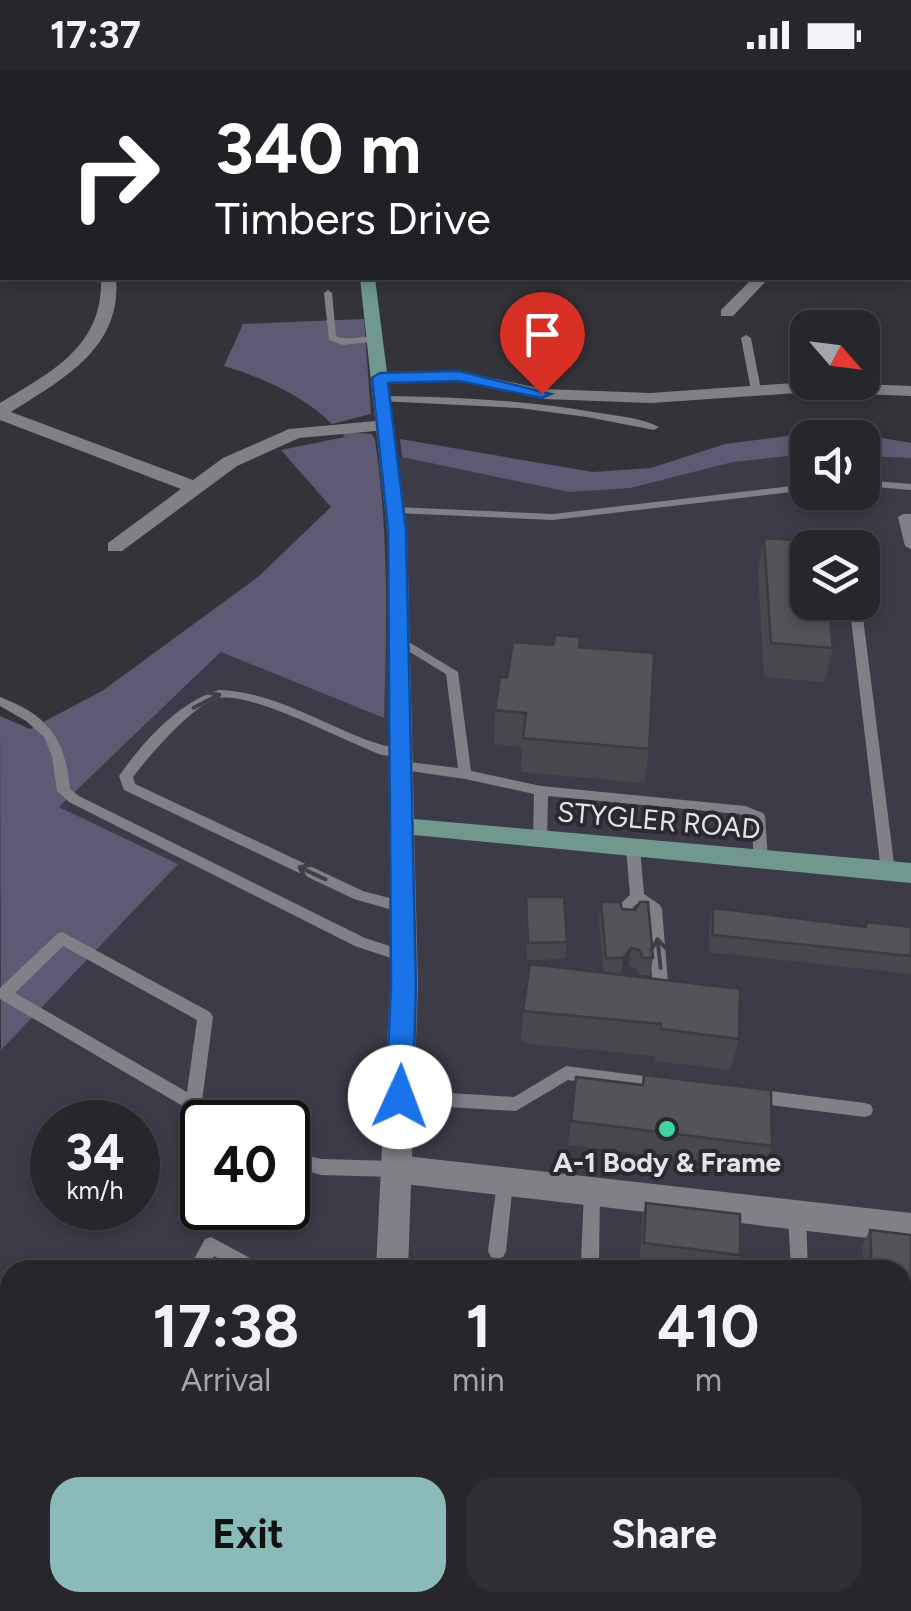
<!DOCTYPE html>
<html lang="en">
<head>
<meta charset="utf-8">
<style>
	:root { --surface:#27262b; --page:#2f2e33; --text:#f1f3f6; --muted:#a4a5a9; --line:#434347; --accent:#8bbbb9 }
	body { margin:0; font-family:Figtree,sans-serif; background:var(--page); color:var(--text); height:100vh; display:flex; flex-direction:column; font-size:38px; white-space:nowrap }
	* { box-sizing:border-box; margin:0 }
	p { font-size:32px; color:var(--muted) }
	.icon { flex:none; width:55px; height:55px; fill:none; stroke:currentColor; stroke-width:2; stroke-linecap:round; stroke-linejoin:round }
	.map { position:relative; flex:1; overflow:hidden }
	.panel { position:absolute; left:0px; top:1190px; width:912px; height:352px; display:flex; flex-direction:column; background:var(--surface); border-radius:30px 30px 0 0; box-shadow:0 5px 15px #0003,0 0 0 2px var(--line) }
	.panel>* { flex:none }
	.top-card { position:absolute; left:0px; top:0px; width:912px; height:210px; box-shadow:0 5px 15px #0003,0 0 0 2px var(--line); background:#202124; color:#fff; overflow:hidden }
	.needle { width:65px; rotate:118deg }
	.tools { position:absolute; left:790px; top:240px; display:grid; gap:20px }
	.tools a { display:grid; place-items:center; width:90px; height:90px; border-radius:20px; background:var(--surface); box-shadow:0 5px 15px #0003,0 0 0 2px var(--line); font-size:50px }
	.speed { position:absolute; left:30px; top:1030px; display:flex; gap:20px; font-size:50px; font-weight:700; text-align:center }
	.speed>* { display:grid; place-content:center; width:130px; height:130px; border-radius:50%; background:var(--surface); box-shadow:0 5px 15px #0003,0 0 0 2px var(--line); line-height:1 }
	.speed small { font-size:25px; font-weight:400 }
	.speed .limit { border:5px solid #111; border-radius:15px; background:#fff; color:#111 }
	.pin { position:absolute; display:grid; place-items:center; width:85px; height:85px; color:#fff; margin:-102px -42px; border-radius:50% 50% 50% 0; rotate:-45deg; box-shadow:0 0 10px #0007 }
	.pin .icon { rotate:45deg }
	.me { position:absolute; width:110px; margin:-55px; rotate:2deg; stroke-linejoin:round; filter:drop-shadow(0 0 8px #0008) }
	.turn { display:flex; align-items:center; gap:35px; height:210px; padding:0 50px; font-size:45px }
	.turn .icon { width:130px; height:130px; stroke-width:2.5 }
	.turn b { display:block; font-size:70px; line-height:85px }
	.eta { display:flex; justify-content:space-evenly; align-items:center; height:170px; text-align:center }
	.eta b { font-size:60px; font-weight:700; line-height:70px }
	.primary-button { display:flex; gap:20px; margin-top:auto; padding:20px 50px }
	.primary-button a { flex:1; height:115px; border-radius:30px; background:var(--accent); color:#111; font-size:40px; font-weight:700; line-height:115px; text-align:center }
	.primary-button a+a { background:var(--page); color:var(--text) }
	.status { display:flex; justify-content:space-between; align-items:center; height:70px; padding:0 50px; background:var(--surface); direction:ltr }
	.status svg { height:28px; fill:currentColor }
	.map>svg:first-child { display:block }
</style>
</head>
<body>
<div class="status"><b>17:37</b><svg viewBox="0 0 49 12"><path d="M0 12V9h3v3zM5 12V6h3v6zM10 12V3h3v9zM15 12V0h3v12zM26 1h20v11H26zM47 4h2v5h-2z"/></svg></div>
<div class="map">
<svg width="911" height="1541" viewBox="0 0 911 1541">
	<rect width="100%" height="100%" fill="#343339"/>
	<!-- built -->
	<path fill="#3d3b47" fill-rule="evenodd" d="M807,384L808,422H862L863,386L911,388V1541H155L159,1532H902V1200H10V1431L0,1426V979L177,794L58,738L222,582L384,647L388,501L386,440L378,386L402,387L569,422L733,392ZM808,478H862V532H808ZM52,1052H138V1138H52ZM202,1052H288V1138H202Z"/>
	<!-- green -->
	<path fill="#5f5974" d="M364,249L371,344L332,354C304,326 261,307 224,296L243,254Z
		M836,360L911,373V388L863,386L862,368H808L807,384L733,392L630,418L569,422L402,387L400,369L593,402L651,398L725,374Z
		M341,362L372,364L375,370C389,463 387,554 384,648L221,582L59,737L178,794L1,980L0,646L30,659L102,621L258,507L331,437L281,380L345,367Z
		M0,1426L10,1431V1532L159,1533L155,1541H14L0,1529Z"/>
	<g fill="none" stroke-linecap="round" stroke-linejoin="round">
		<!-- path -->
		<path stroke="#6b6a6f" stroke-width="5" stroke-dasharray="14 6" stroke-linecap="butt" d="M902,1314L911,1315
			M902,1522L911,1523
			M741,1532V1541
			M870,1532V1541"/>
		<!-- service -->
		<path fill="#818087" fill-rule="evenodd" d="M328,220L332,223L336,266C350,272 367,263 380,269L378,271L343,275L329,270L324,223Z
			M746,265L751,268L761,320L756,323L751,320L741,268Z
			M383,326C455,327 528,330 599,343C619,346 642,348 659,357L654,360L587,347L519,338L380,331L378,329Z
			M862,410L911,414V420L862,416Z
			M808,414V420L553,450L395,443L390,440L395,437L553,444Z
			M903,444H911V479L905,476L898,447Z
			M849,532H861L895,801L893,805H883L881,801Z
			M399,566L458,602L471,701L541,716L745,736L763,743L765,746L768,789L766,793H756L754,789L751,749L739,744L548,726L547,769L540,774L533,769L534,724L465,709L396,699L394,696L396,693L401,691L458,698L446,604L395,573L393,570L395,567Z
			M219,620C278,622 327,658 382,675C389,677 397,677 405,679L406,682L400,687L382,685C345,672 254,622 219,628C194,633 149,686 133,707L135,714L363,821L408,833L410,837L408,841L403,843L354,829L124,720L119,706C143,672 178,632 219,620Z
			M0,627C49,646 65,668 70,719L79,726L365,868L408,882L410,886L408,890L403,892L355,876L69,732L57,721L52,686L44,667L26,651L0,636Z
			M633,773L640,778L644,824L660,835L662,839L669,925L666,929L661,931L656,929L653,925L648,842L637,834L633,837L634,849L632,853H622L619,835L630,825L626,778Z
			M62,862L210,942L213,947L202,1031L230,1047L232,1052H210L0,929V918L57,864ZM63,876L197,950L187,1022L15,923Z
			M566,996L659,1008L665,1010L667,1015L665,1020L659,1022L568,1010L516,1041L399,1034L393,1032L391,1027L393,1022L399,1020L514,1027Z
			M755,1019L865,1033L871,1035L873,1040L871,1045L865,1047L755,1033L749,1031L747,1026L749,1021Z
			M288,1081L321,1089L395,1091L401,1094L403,1099L401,1104L395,1107L321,1105L288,1095Z
			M505,1105L511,1108L513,1113L506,1181L503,1187L497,1189L491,1187L488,1181L497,1113L499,1108Z
			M592,1114L598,1117L600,1122L599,1192L596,1198L591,1200L584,1198L581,1192L584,1122L586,1117Z
			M797,1137L803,1139L806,1145L808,1200H792L791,1198L788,1145L791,1139Z
			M211,1167L261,1194L264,1200H238L214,1186L207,1200H188L205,1169Z
			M0,1267L10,1272V1292L0,1287Z
			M471,1532H491V1541H471Z"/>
		<!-- minor -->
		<path fill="#818087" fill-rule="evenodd" d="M450,0H472L473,2H452Z
			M911,52V61H910V52Z
			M101,208H116C122,278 63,309 11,342L193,410L223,388L289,359L386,350L395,355L386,360L299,368L237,396L122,481H108V473L181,419L0,350V333C52,301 103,277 101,208Z
			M753,208H769L733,246H721V240Z
			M459,301L543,319L651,323L808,312L911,316V326L812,322L651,333L543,329L459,311L380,313L371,308L380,303Z
			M396,1085L911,1143V1173L396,1113L385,1109L381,1099L385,1089Z"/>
		<!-- tertiary -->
		<path fill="#818087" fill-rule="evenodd" d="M0,43L2,44V52L0,51Z
			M402,748L411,751L414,757L418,915L408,1200H376L390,915V757L393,751Z
			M359,1532H397L396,1541H358Z"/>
		<!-- secondary -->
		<path fill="#70988e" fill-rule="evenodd" d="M340,0H352V2H340Z
			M360,208H375L407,461L414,749L911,793V813L393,763L390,757L387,461Z"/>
	</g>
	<!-- wall -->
	<path fill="#48474d" d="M764,468L833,578L824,612L764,607L758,502Z
		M579,577L649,679L644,713L521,702L522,677L494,674L495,640Z
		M526,827L567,872L565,889L527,890L525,844Z
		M601,832L622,839L653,888L650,905H640L636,898L629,896L621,905L739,969L730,1000L655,991V986L521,973L523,941L604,903L599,850Z
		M713,838L865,856L866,852L911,857V904L709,882V855Z
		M644,1005L772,1076L764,1099L568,1075L576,1007L642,1015Z
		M646,1133L740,1185L735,1200L640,1188L642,1148Z
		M870,1160L911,1165V1223L902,1222V1200H864L862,1175Z"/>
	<!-- shaded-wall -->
	<path fill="#3b3a3f" d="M631,878L629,896L621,905L623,888Z"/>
	<!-- building -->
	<path fill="#54535a" stroke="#3b3a3f" stroke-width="2.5" d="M764,468L821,472L822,478H808V532H828L833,578L771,573Z
		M555,565L580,567L579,577L654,583L649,679L523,668L526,643L495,640L500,607L507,608L513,572L553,575Z
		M526,827H564L567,872L528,873Z
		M601,832H620L622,839L635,840L640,832H648L653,888H643L639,880L631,878L623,888H606Z
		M713,838L866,857V852L911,857V886L713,865Z
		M530,894L740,919L739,969L661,959V954L523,941Z
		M644,1005L771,1020L772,1076L571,1051L576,1007L643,1015Z
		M646,1133L740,1144V1185L644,1173Z
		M870,1160L911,1165V1207L902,1206V1200H872Z
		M506,1192L551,1198V1200H505Z
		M902,1285L908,1343L902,1342Z
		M559,1532H668L675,1534V1541H559Z"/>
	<!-- one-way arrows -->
	<defs><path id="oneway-shaft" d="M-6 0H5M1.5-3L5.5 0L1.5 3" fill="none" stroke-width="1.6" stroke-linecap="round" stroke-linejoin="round" transform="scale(2.5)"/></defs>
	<g stroke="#403f45">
		<use href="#oneway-shaft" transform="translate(207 631) rotate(-27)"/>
		<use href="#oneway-shaft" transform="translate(312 803) rotate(-155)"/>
		<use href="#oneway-shaft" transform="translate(659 883) rotate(-96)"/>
	</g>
	<!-- route -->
	<path fill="#1a73e8" stroke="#114b97" stroke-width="2.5" d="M459,301L551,324L542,328L459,311L388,313L406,460L416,915L413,1027L409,1035L400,1039L390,1035L386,1027L391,915L388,460L372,308L380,303Z"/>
	<!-- markers -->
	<circle fill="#40d4a1" stroke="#2a292f" stroke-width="4" cx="667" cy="1059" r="10"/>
	<g text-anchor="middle" stroke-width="8" stroke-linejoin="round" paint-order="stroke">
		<!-- street labels -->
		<g font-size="28" fill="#e4e3e7" stroke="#2a292f">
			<text transform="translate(659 750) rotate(5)" y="10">STYGLER ROAD</text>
		</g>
		<!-- poi labels -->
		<g font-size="28" font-weight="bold" fill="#e4e3e7" stroke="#2a292f">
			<text x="667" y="1102">A-1 Body &amp; Frame</text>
		</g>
	</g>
</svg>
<div class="tools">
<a><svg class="needle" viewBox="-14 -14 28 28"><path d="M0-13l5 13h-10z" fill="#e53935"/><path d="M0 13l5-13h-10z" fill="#a4a5a9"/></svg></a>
<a><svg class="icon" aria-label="sound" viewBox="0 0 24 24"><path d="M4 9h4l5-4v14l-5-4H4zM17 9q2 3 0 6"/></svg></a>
<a><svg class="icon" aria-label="layers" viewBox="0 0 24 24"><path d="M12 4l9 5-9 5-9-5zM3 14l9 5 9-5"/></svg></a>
</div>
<div class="speed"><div>34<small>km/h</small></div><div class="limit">40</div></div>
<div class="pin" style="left:542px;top:324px;background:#d93025"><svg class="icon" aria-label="arrive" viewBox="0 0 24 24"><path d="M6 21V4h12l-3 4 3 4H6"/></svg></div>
<svg class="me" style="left:400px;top:1027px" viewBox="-20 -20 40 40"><circle r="19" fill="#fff"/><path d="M0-13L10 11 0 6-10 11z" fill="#1a73e8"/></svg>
<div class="top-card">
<div class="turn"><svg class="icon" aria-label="right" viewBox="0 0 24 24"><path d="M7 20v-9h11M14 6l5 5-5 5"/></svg><div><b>340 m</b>Timbers Drive</div></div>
</div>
<section class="panel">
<div class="eta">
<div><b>17:38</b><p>Arrival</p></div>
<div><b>1</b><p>min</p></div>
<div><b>410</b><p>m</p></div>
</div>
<div class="primary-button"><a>Exit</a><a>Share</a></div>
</section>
</div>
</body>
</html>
